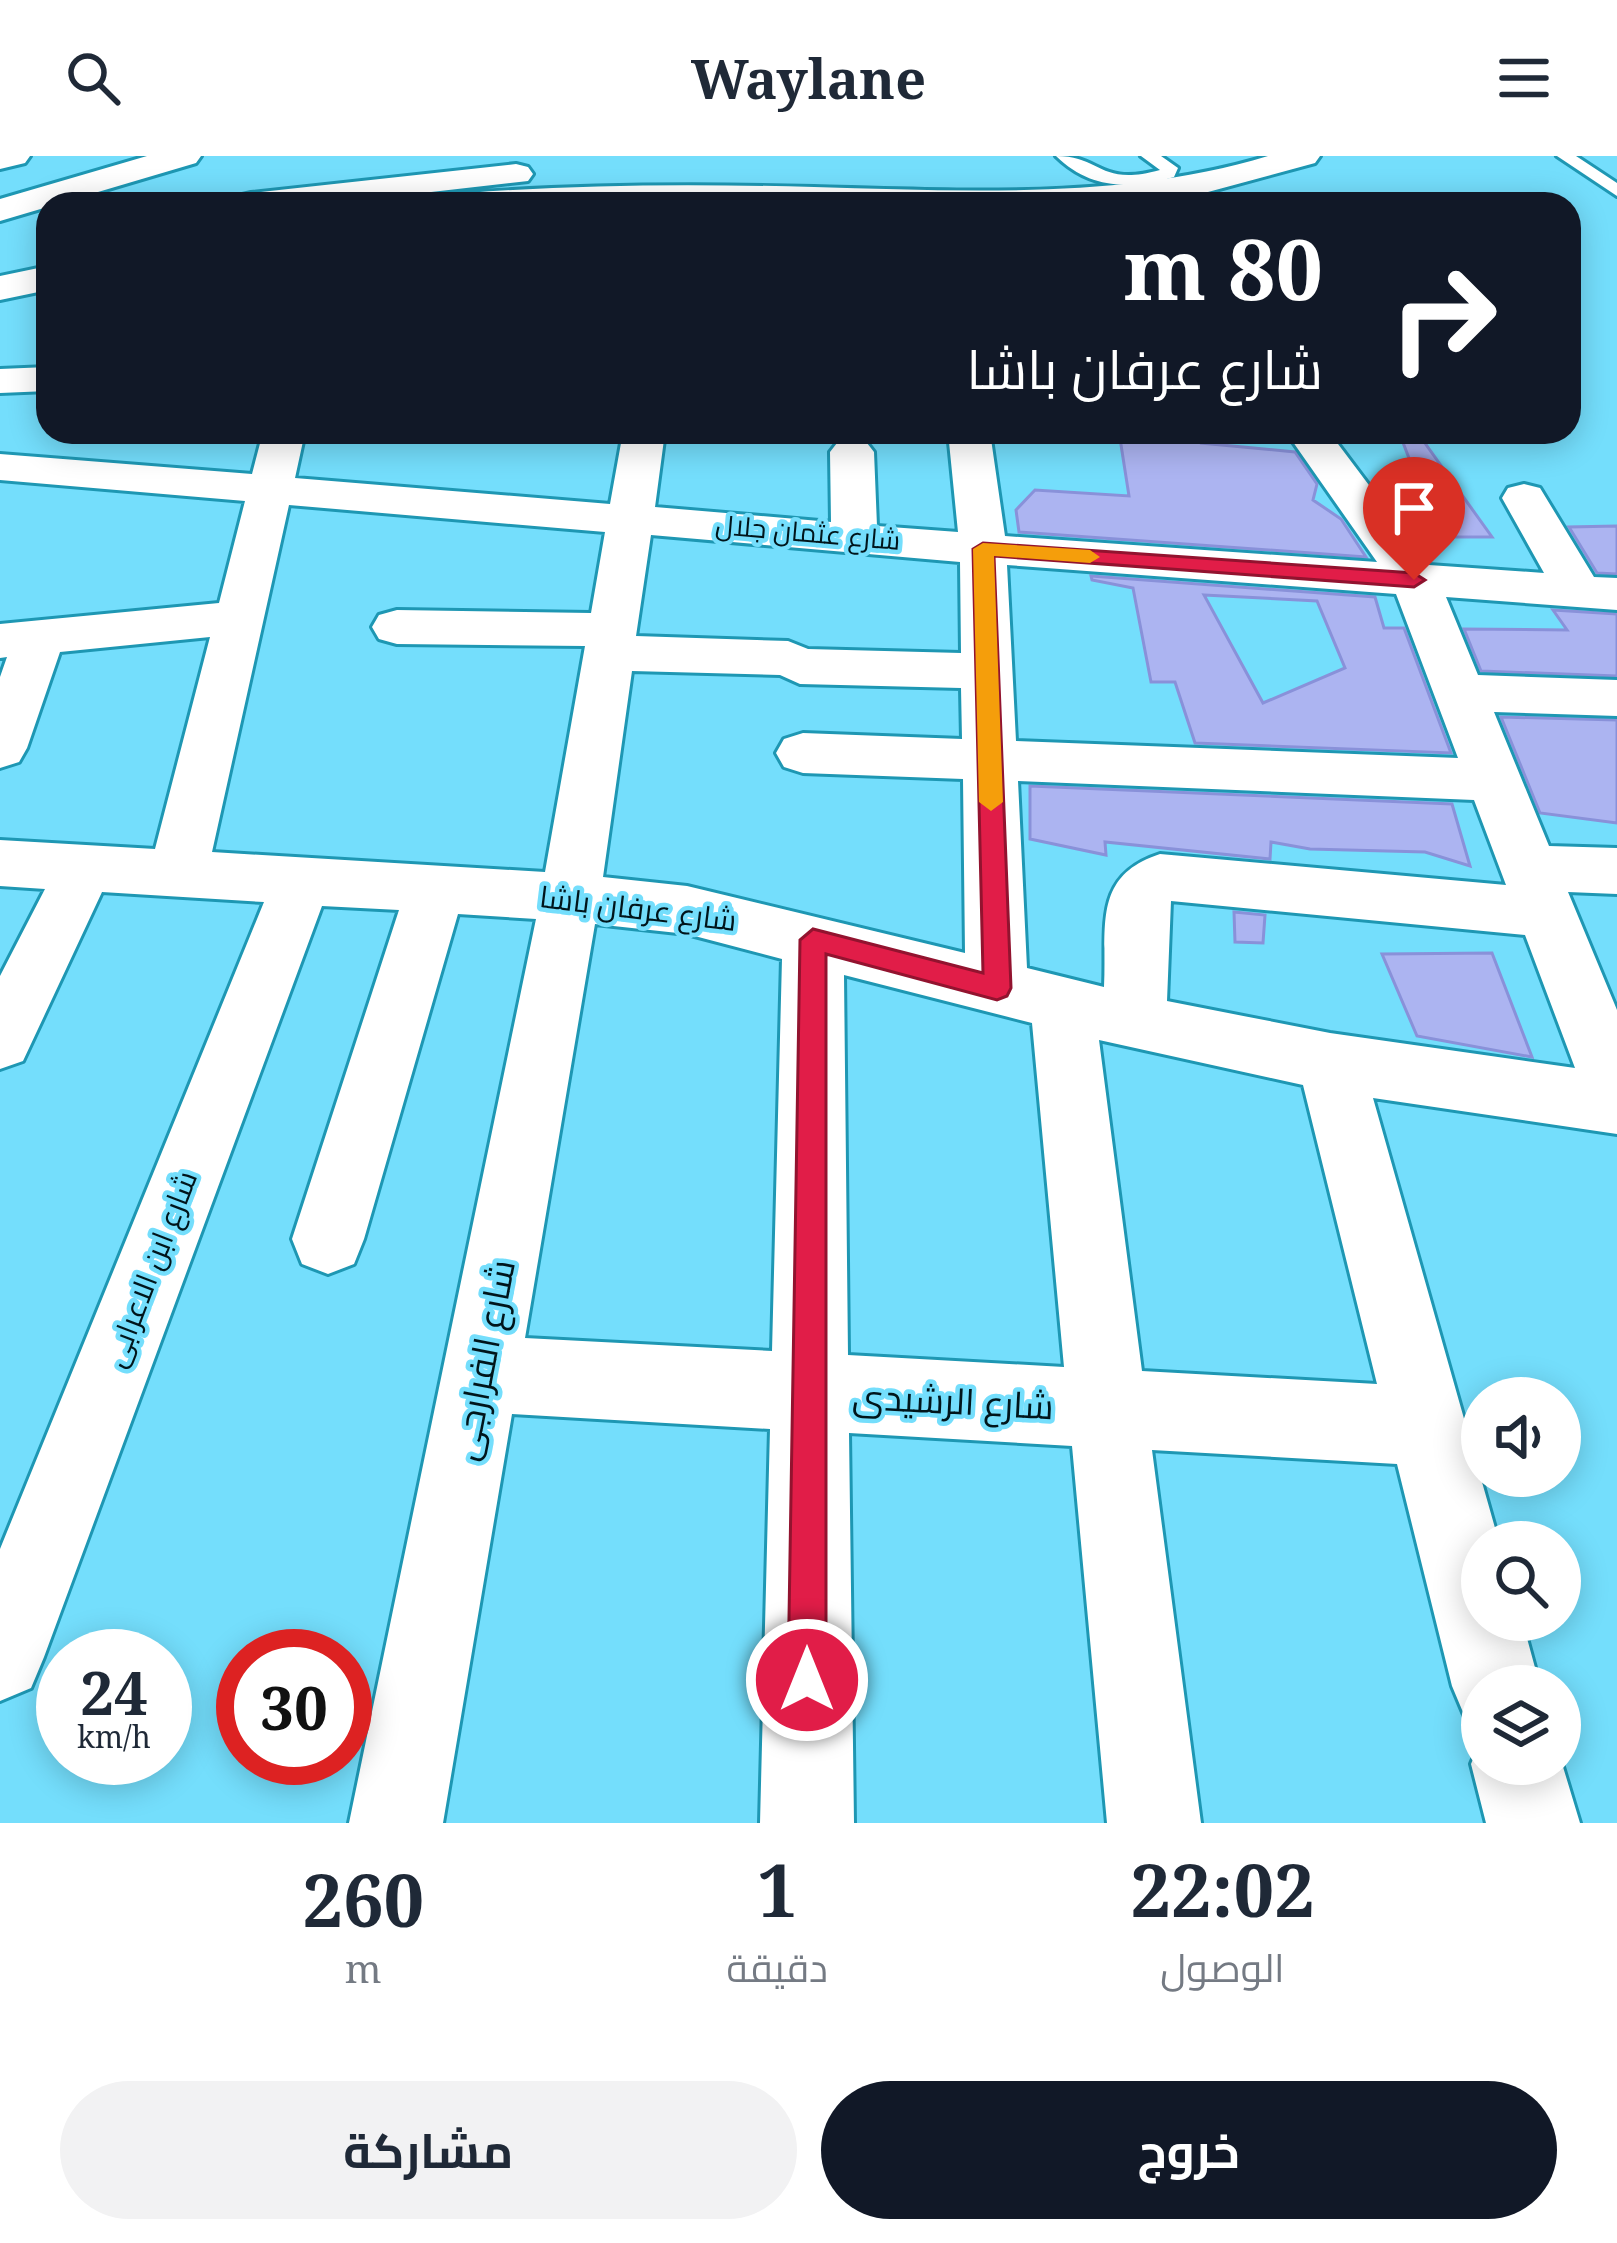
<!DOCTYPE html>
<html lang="ar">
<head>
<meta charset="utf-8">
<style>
	:root { --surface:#fff; --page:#f2f2f3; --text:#1f2937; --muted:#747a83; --accent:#111827 }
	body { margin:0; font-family:"Noto Serif",Cairo,serif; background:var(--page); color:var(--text); direction:rtl; height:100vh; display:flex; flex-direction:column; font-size:45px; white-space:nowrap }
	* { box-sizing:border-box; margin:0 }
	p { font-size:39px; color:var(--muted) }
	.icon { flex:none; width:66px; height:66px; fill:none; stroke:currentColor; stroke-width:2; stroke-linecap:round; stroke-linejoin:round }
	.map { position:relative; height:1667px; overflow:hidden; direction:ltr }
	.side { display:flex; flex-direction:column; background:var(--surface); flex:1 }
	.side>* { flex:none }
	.banner { position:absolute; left:36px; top:36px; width:1545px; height:252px; border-radius:36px; box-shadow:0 6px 30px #0003; direction:rtl; background:#111827; color:#fff; overflow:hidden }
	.fabs { position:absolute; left:1461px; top:1221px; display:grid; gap:24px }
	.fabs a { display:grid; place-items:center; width:120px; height:120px; border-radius:50%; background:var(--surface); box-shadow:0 6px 30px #0003; font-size:60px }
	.speed { position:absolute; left:36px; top:1473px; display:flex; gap:24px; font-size:60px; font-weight:700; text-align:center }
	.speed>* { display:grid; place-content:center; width:156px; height:156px; border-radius:50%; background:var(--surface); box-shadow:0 6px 30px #0003; line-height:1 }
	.speed small { font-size:30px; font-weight:400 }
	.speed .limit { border:18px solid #d22; background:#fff; color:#111 }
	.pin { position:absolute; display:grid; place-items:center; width:102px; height:102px; color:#fff; margin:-123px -51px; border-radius:50% 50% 50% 0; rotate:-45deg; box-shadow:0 0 12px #0007 }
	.pin .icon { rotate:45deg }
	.me { position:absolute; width:132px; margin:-66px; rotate:0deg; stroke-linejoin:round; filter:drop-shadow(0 0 9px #0008) }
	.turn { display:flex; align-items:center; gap:42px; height:252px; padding:0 60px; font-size:54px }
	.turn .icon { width:156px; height:156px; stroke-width:2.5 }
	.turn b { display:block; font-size:84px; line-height:102px }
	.eta { display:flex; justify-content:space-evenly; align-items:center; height:204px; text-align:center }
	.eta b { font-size:72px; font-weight:700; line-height:84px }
	.button { display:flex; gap:24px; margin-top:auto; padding:24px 60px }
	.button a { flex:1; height:138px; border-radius:72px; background:var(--accent); color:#fff; font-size:48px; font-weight:700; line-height:138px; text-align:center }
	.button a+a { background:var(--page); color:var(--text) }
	header { display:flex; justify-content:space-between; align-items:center; height:156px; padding:0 60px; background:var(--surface); font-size:54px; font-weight:700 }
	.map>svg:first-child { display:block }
</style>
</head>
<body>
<header><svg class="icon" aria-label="menu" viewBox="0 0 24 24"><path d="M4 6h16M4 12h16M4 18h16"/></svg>Waylane<svg class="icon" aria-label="search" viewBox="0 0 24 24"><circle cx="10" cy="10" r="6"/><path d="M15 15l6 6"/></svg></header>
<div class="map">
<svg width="1617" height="1667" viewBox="0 0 1617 1667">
	<rect width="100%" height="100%" fill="#74defc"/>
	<!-- building -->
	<path fill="#acb4f1" stroke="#8991d9" stroke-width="3" fill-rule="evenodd" d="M1119,276L1198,279L1201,287L1295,296L1317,328L1313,344L1341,363L1366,401L1019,376L1016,354L1035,334L1129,340Z
		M1399,276H1417L1492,381H1439Z
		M1617,370V418L1597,417L1569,371Z
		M1091,420L1375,441L1384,472H1404L1451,597L1195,587L1175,526H1151L1133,432L1092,424ZM1204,439L1317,445L1345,512L1263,547Z
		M1553,454L1617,458V520L1481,515L1464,473L1567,474Z
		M1501,561L1617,564V667L1540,657Z
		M1030,630L1452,648L1470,710L1425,696L1310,693L1271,686L1270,703L1105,686L1106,699L1030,683Z
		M1234,756L1265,759L1263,787L1235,786Z
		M1492,797L1532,901L1417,880L1382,798Z"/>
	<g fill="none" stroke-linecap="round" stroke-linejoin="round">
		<defs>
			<path id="lane" d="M1056,0C1102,0 1099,31 1160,14L1141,0H1161L1178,12L1174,21C1129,33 1091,34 1056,0Z
				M1557,0H1576L1617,27V40Z"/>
			<path id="street" d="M48,211V235L0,237V213Z
				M263,276H305L295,322L610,348L623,276H665L655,351L831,366L830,296L837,287L852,283L867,287L874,296L877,370L958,376L948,276H990L1005,380L1377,406L1286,276H1329L1429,409L1544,417L1502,342L1508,332L1524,328L1540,332L1594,421L1617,422V454L1446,441L1478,519L1617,524V560L1494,556L1549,690L1617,692V738L1568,736L1617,854V978L1373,942L1499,1386H1482V1464H1522L1540,1530H1482V1569L1465,1561L1452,1530L1397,1308L1152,1294L1201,1667H1107L1072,1290L849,1277L854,1667H760L770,1273L512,1258L443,1667H349L536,763L458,758L364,1083L354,1108L328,1118L302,1108L292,1083L399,754L322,750L44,1501L31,1532L0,1545V1393L264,746L102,736L23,905L0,913V820L45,733L0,730V684L155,693L210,481L60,496L27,592L19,606L0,612V521L7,501L0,502V468L219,447L245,345L0,324V298L252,318ZM289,349L605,376L591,457L397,454L379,459L372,471L379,483L397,488L585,490L545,716L212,696ZM651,379L960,406L961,497L808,493L788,485L636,480ZM1007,409L1396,438L1458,602L1016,585ZM632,515L780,519L800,528L961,532L962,583L803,577L784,583L776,597L784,611L803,617L963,623L965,797L687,730L603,721ZM1018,625L1474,644L1506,729L1160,698C1092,720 1107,771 1104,831L1027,812ZM1171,745L1525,779L1575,912L1330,877L1167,845ZM595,768L687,778L782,803L772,1195L525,1182ZM844,819L1032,867L1064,1211L848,1199ZM1099,884L1303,929L1377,1228L1142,1215Z
				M1482,1582V1608H1560V1601L1580,1667H1486L1471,1608Z"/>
			<path id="secondary" d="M0,0H30L25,7L0,13Z
				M147,0H201L196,7L0,65V43Z
				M1268,0H1320L1315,7L1208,36L1124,48H450L455,40L468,37C584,28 699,28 814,31C964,35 1123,44 1268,0Z
				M516,8L528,11L533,18L528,25L326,48H233L238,40L251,37Z
				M48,110V134L0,144V120Z"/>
		</defs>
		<!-- lane casing -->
		<use href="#lane" stroke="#1e97b3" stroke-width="6"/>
		<!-- street casing -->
		<use href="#street" stroke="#1e97b3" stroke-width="6"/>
		<!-- secondary casing -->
		<use href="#secondary" stroke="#1e97b3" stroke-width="6"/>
		<!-- lane -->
		<use href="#lane" fill="#fff" fill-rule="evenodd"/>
		<!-- street -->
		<use href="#street" fill="#fff" fill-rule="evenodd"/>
		<!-- secondary -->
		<use href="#secondary" fill="#fff" fill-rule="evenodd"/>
	</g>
	<!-- route -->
	<path fill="#e11d48" stroke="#92132f" stroke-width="3" d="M983,387L1414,417L1425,424L1414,431L994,400L1011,832L1007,840L997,844L826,798V1524L821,1537L807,1543L793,1537L788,1524L800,784L813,773L983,817L973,393Z"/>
	<!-- slow -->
	<path fill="#f59e0b" d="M983,387L1090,394L1100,401L1090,407L994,400L1003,646L991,655L979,646L973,393Z"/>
	<g text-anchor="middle" stroke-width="9" stroke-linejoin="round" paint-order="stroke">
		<!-- far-street labels -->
		<g font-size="27" fill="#00151b" stroke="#74defc">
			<text transform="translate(808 377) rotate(5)" y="9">شارع عثمان جلال</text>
		</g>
		<!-- street labels -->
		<g font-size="30" fill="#00151b" stroke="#74defc">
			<text transform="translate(638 753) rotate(7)" y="10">شارع عرفان باشا</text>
			<text transform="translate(151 1113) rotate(-69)" y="10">شارع ابن الاعرابى</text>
		</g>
		<!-- near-street labels -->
		<g font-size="36" fill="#00151b" stroke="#74defc">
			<text transform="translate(483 1204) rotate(-79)" y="13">شارع الفرارجى</text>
			<text transform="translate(953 1245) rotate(3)" y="13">شارع الرشيدى</text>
		</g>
	</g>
</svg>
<div class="fabs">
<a><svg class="icon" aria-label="sound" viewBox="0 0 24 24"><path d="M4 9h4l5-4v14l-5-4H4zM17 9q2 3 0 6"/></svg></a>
<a><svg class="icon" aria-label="search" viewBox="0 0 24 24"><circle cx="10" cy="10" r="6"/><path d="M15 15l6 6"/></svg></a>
<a><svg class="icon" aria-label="layers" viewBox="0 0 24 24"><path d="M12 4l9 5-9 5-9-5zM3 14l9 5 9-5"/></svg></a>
</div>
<div class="speed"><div>24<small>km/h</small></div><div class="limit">30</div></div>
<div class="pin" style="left:1414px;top:424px;background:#d93025"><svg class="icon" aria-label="arrive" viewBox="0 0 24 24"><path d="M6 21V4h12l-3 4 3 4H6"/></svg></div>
<svg class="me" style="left:807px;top:1524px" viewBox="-20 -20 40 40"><circle r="17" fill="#e11d48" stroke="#fff" stroke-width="3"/><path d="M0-11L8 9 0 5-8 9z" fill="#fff"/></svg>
<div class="banner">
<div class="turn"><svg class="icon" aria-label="right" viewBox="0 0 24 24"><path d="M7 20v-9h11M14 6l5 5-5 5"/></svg><div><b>80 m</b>شارع عرفان باشا</div></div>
</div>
</div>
<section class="side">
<div class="eta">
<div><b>22:02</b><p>الوصول</p></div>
<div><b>1</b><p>دقيقة</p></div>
<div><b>260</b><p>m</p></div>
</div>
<div class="button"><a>خروج</a><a>مشاركة</a></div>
</section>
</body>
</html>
